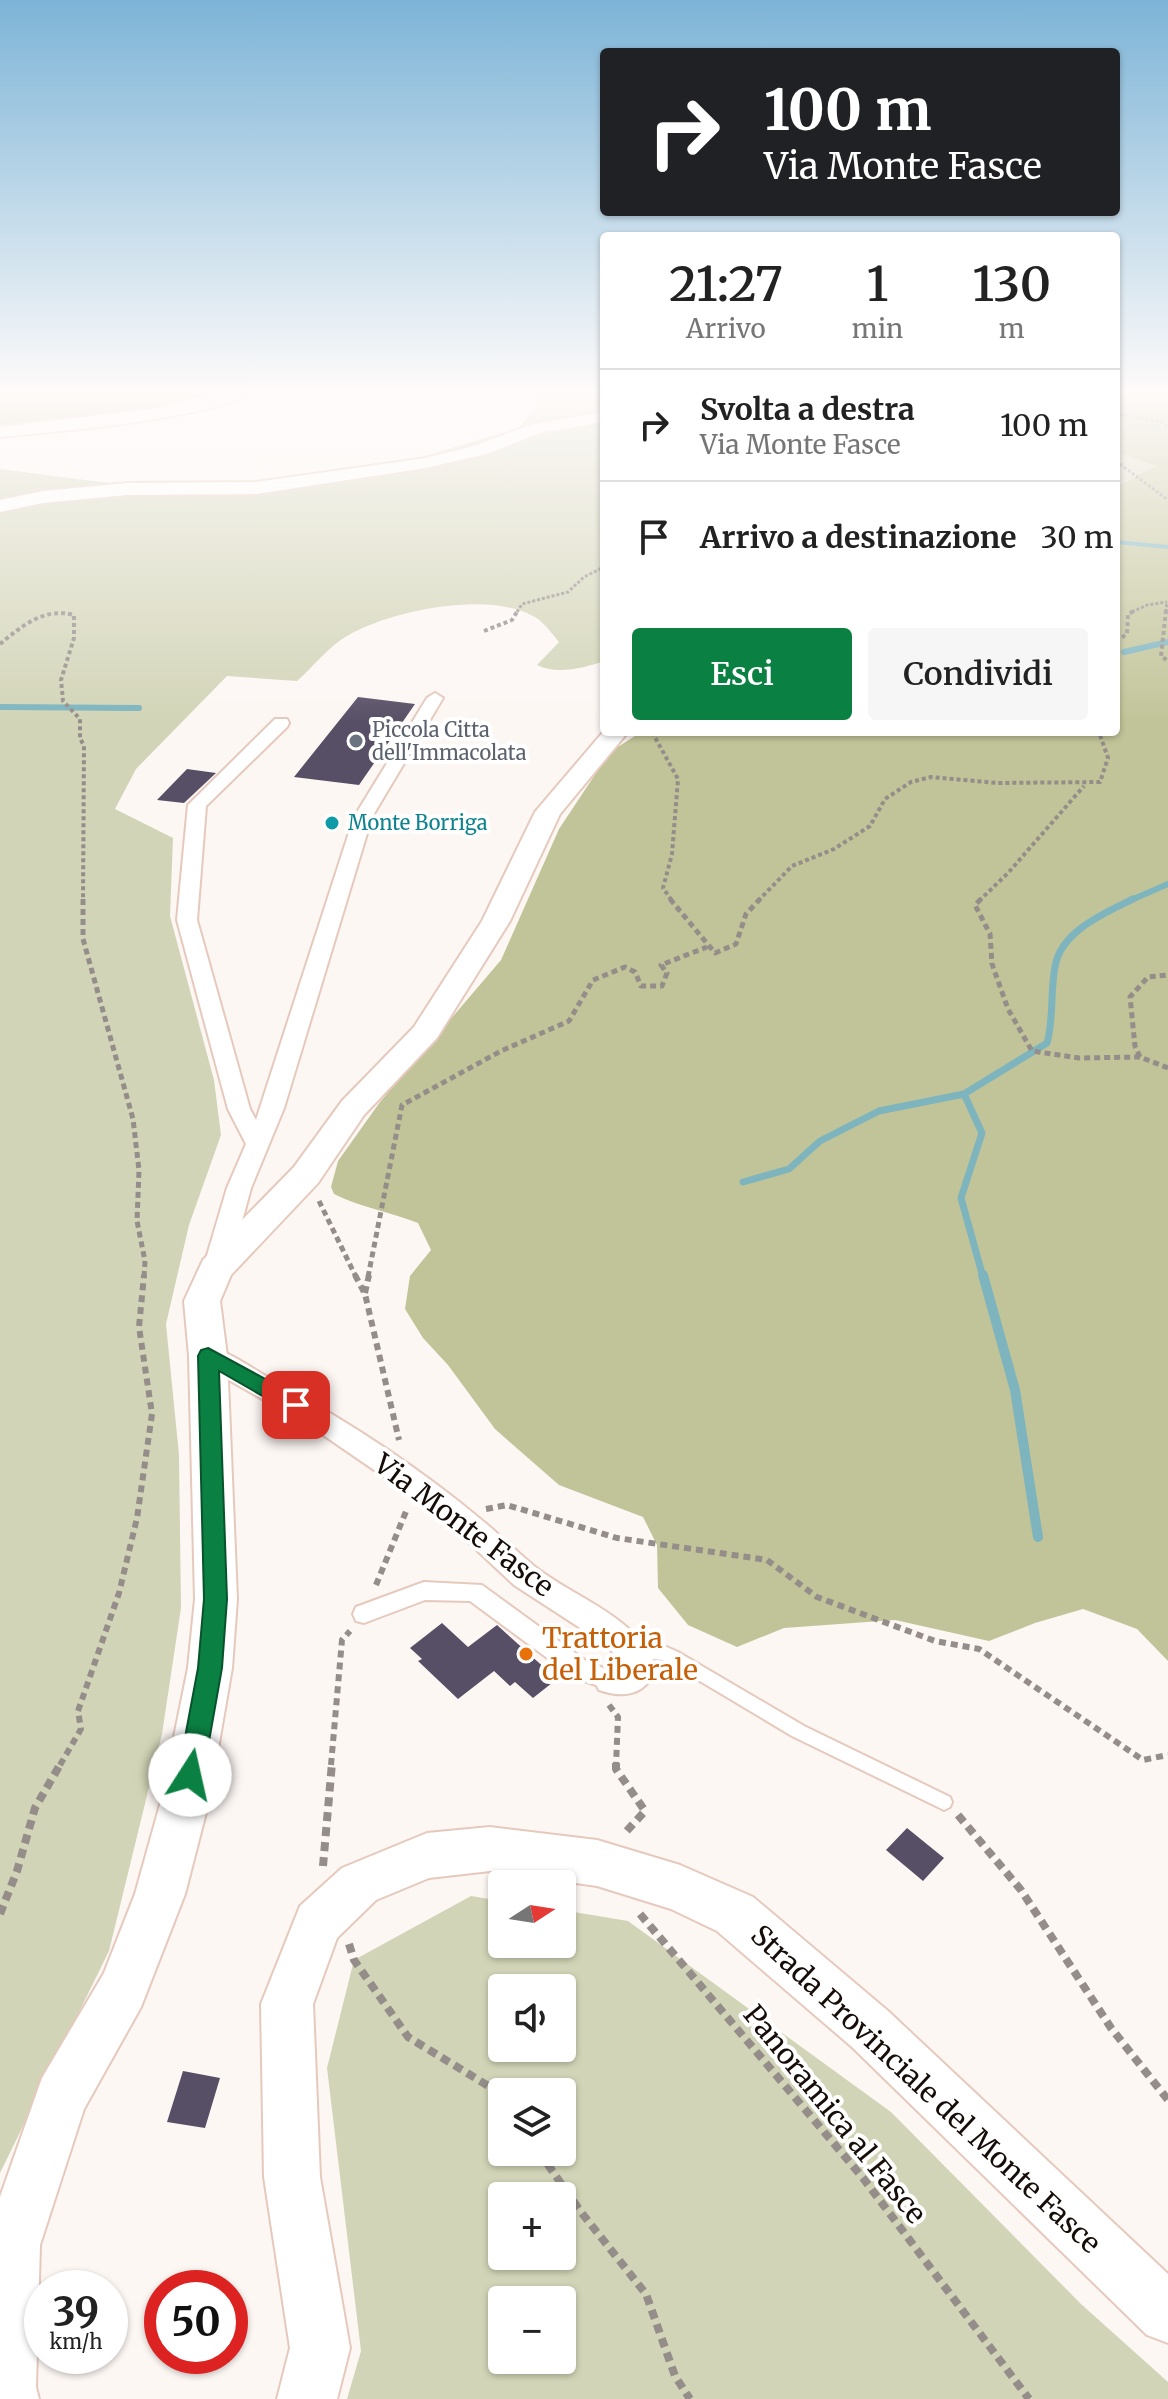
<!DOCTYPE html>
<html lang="it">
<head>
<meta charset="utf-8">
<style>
	:root { --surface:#fff; --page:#f6f6f6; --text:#222; --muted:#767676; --line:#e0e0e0; --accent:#0b8043 }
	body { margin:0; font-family:Merriweather,serif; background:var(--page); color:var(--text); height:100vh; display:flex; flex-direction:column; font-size:30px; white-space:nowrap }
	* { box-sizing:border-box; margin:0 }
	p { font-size:26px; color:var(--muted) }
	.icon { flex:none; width:44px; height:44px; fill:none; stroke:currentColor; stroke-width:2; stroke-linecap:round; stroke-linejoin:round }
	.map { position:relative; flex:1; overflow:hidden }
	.drawer { position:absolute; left:600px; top:232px; width:520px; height:504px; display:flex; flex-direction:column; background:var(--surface); border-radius:8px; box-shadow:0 2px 6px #0004 }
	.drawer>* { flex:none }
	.top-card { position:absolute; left:600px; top:48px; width:520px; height:168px; border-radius:8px; box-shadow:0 2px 6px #0004; background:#202124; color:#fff; overflow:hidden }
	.needle { width:52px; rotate:78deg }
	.tools { position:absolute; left:488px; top:1870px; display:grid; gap:16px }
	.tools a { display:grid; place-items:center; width:88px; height:88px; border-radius:8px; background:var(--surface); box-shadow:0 2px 6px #0004; font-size:40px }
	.speed { position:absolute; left:24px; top:2270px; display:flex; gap:16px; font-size:40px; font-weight:700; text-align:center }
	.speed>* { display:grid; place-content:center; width:104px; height:104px; border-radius:50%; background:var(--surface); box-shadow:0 2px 6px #0004; line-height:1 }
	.speed small { font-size:20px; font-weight:400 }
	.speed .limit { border:12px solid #d22; background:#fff; color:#111 }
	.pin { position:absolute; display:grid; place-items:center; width:68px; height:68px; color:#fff; margin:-34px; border-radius:16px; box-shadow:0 4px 12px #0006 }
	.me { position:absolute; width:88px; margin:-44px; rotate:10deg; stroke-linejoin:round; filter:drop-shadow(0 0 6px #0008) }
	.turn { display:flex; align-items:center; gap:28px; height:168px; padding:0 32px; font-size:36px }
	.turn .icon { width:104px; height:104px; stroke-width:2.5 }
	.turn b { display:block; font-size:56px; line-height:68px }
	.eta { display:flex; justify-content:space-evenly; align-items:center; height:136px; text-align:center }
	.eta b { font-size:48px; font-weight:600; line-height:56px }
	.button { display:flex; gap:16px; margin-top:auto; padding:16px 32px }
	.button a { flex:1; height:92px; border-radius:8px; background:var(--accent); color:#fff; font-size:32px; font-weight:600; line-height:92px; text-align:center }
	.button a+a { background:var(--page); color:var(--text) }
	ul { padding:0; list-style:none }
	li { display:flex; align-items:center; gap:24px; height:112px; padding:0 32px; border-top:2px solid var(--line) }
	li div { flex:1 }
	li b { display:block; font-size:30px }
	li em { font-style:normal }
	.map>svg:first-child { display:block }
</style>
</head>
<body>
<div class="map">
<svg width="1168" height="2399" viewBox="0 0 1168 2399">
	<rect width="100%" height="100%" fill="#fdf7f4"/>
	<!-- green -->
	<path fill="#d2d4b7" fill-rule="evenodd" d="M534,389H604V661C585,668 556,675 537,665L559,642C553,635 546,625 538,619C494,589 391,610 347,636C329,646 313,667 297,681L227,676L136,769L115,809L173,838L170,916L214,1080L221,1135L189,1225L166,1324L179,1455L181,1608L162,1734L109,1951L0,2173V469L124,485L253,484L405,462L519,428L538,404Z
		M1116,452L1157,466L1116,487Z
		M471,1896L502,1901V1944H562V1910L628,1921L891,2112L1081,2304L1168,2382V2399H347L361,2351L327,2068L354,1960ZM502,1988H562V2048H502ZM502,2092H562V2152H502ZM502,2196H562V2256H502ZM502,2300H562V2360H502Z"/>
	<!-- forest -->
	<path fill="#c1c498" d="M0,389H237L157,409L0,429Z
		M1116,389H1168V1661L1137,1629L1083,1609L1035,1623L989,1641L895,1620L784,1628L737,1647L688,1625L658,1588L657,1545L643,1517L559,1485L495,1429L448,1365L423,1338L405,1309L410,1276L431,1250L418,1223C391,1212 359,1207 334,1194L331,1187L338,1161L380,1102L501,960L559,829L610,752L641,732H1116V487L1156,466L1116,452Z"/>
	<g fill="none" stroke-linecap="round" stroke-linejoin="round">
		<!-- stream-far3 -->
		<path stroke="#7db4be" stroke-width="4" d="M1116,542L1168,547"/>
		<!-- stream-far2 -->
		<path stroke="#7db4be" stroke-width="6" d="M1124,652L1168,642
			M0,707L139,708
			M1129,901L1168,884"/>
		<!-- stream-far1 -->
		<path stroke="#7db4be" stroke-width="7" d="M964,1094L982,1133L961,1198L983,1277
			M743,1182L789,1169L820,1141L879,1111L964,1094L1047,1043C1054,1018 1050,993 1055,967C1060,932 1104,913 1133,899"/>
		<!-- stream -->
		<path stroke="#7db4be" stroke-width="10" d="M983,1275L1015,1390L1038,1537"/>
	</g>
	<!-- building -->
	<path fill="#574f65" d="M358,697L415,704L359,785L294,777Z
		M187,769L216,773L184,803L157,800Z
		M442,1623L468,1647L497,1625L557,1679L533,1698L515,1682L510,1686L494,1671L458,1699L418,1661L422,1659L410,1648Z
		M907,1828L944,1858L923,1881L886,1850Z
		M183,2071L220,2078L205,2128L167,2122Z"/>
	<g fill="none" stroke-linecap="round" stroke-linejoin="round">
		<defs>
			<path id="service" d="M662,1645L678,1652L804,1726L950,1797L952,1802L950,1807L944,1810L938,1807L792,1736L668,1662C655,1656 642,1662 630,1658L627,1653L630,1648Z"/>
			<path id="pedestrian" d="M424,1582L482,1585L589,1663L618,1673L622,1680L618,1687L610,1690L573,1677L470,1601L425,1600L364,1623L356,1621L353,1614L356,1607Z"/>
			<path id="minor" d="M435,693L443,698L372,817L284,1108L251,1188L229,1269L225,1275L216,1278L207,1275L203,1269L227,1188L246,1144L228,1109L177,920L188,805L275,719H287L289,723L287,727L206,806L197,920L250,1109L256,1120L354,817L427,698Z
				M208,1346C234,1354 259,1373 283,1386C354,1425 422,1470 484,1522C501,1536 517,1552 534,1566C577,1600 636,1615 657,1669C644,1695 625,1699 599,1690L594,1680L599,1670L624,1665L605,1644L514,1585L464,1538L399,1487L313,1428L199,1363L195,1356L199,1349Z"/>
			<path id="secondary" d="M232,389H254C223,419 49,432 0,437V427L159,408Z
				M604,412V422L540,433L486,454L426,468L256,494L127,495L43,503L0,512V500L43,491L127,483L256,482L426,458L474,446L530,425Z
				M604,731L628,732L560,814L510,921L437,1038L364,1115L318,1183L231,1275L220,1301L227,1356L237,1599L232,1668L209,1801L185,1894L141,2007L84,2109L40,2245L36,2387L39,2399H0V2197L42,2078L104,1973L135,1894L161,1801L188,1668L195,1599L189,1356L184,1301L203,1260L294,1167L342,1101L414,1027L482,921L535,812Z
				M490,1827L597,1840L680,1865L753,1897L888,2011L1168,2274V2343L1147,2335L852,2047L717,1931L671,1909L597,1886L490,1871L429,1878L376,1900L337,1938L313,2004L320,2177L350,2348L337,2399H277L290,2348L264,2177L261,2004L300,1906L342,1868L427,1833Z"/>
		</defs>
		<!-- service casing -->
		<use href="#service" stroke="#e6c9bd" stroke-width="4"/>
		<!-- pedestrian casing -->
		<use href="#pedestrian" stroke="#e6c9bd" stroke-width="4"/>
		<!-- minor casing -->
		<use href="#minor" stroke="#e6c9bd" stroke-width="4"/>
		<!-- secondary casing -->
		<use href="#secondary" stroke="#e6c9bd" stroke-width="4"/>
		<!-- path-far4 -->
		<path stroke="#948d89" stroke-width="3" stroke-dasharray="3 2" stroke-linecap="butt" d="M1116,413L1161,422L1168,427
			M1116,461L1168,500
			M517,612L522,604L568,592L584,577L604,567
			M1132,612L1147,605L1167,602
			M1166,612L1167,602"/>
		<!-- path-far3 -->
		<path stroke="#948d89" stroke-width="4" stroke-dasharray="4 3" stroke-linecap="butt" d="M1166,610L1161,656L1168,661
			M484,631L512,620L518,610
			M1116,641L1127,634L1128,614L1136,610
			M0,644C22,626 44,607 74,615V638L61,680L63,701L80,719V738L84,746L83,901
			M652,732L678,779L672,854L663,888L672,901
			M758,901L792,866L834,849L870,826L885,799L911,782L931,777L998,783L1100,782L1108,758L1099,732
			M979,901L1008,873L1084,786"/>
		<!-- path-far2 -->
		<path stroke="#948d89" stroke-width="5" stroke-dasharray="6 4" stroke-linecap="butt" d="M83,899V939L133,1119L139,1170L137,1221L145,1261L144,1277
			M670,899L715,953L736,944L746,914L760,899
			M981,899L975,905L990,934L992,964L1008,1009L1032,1051L1079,1058L1140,1057L1168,1068
			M1140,1057L1135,1046L1130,997L1148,977L1168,975
			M319,1201L356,1277
			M368,1277L402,1105L501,1051L569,1021L593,980L625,967L635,972L641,986H662L667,973L661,965L707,947"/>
		<!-- path-far1 -->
		<path stroke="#948d89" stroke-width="6" stroke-dasharray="7 5" stroke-linecap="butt" d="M355,1275L365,1294L399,1440
			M365,1293L369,1275
			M486,1509L507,1505L617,1538L767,1560L817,1597L935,1641L979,1649L1143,1760L1168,1755
			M376,1585L407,1509
			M609,1705L618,1717L616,1765
			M60,1765L81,1729L78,1711L119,1593L137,1518L152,1414L139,1327L144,1275
			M331,1765L342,1640L350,1631"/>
		<!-- path -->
		<path stroke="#948d89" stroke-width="8" stroke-dasharray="9 6" stroke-linecap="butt" d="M616,1763V1769L645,1811L624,1834
			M958,1815L1021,1890L1111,2028L1168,2100
			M323,1866L332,1763
			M0,1914L17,1871L35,1808L61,1763
			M640,1914L863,2178L1029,2399
			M349,1944L354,1960L408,2037L495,2090L502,2100
			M539,2152L581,2212L646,2294L675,2376L690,2399"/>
		<!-- service -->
		<use href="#service" fill="#fff" fill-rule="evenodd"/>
		<!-- pedestrian -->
		<use href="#pedestrian" fill="#fff" fill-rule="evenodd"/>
		<!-- minor -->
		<use href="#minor" fill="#fff" fill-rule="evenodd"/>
		<!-- secondary -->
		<use href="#secondary" fill="#fff" fill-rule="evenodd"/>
	</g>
	<!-- sky -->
	<linearGradient id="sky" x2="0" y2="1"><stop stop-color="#7db4d7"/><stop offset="0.54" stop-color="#fefbfa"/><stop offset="1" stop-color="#fefbfa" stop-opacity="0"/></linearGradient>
	<rect width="1168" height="724" fill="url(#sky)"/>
	<!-- route -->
	<path fill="#0b8043" stroke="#07532c" stroke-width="2" d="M208,1348L304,1400L307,1405L304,1411H289L219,1371L227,1599L222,1668L203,1775L199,1783L190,1786L181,1783L178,1775L198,1668L204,1599L198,1356L201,1350Z"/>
	<!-- markers -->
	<circle fill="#6b7280" stroke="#fff" stroke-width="3" cx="356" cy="741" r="8"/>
	<circle fill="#0f9aa8" stroke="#fff" stroke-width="3" cx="332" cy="823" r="8"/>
	<circle fill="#e8710a" stroke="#fff" stroke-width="3" cx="526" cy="1654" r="8"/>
	<g text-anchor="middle" stroke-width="8" stroke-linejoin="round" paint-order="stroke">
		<!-- far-worship labels -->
		<g font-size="20" fill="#5b616d" stroke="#fff" text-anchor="start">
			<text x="372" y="737">Piccola Citta<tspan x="372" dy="23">dell'Immacolata</tspan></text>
		</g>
		<!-- far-culture labels -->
		<g font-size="20" fill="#0d838f" stroke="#fff" text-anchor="start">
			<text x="348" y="830">Monte Borriga</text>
		</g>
		<!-- near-street labels -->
		<g font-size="28" fill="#160d09" stroke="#fff">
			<text transform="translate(464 1525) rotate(37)" y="10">Via Monte Fasce</text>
			<text transform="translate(926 2089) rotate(43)" y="10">Strada Provinciale del Monte Fasce</text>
			<text transform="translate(835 2114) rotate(51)" y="10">Panoramica al Fasce</text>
		</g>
		<!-- near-food labels -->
		<g font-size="28" fill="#c56008" stroke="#fff" text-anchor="start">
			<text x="542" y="1648">Trattoria<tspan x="542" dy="32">del Liberale</tspan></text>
		</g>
	</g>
</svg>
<div class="tools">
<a><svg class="needle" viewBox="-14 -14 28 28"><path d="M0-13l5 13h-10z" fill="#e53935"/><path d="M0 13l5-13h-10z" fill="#767676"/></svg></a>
<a><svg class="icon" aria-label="sound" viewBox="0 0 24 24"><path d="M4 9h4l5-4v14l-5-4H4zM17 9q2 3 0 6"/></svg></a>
<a><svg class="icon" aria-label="layers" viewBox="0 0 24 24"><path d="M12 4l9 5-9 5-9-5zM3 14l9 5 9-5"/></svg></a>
<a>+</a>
<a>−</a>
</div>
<div class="speed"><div>39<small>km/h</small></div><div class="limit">50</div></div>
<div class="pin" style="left:296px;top:1405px;background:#d93025"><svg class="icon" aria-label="arrive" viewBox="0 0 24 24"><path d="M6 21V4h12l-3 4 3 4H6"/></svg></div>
<svg class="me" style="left:190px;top:1775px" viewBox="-20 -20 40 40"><circle r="19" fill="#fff"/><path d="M0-13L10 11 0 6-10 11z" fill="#0b8043"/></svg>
<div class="top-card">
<div class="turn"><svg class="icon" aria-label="right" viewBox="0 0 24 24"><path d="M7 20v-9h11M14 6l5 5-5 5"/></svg><div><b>100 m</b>Via Monte Fasce</div></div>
</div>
<section class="drawer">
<div class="eta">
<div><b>21:27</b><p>Arrivo</p></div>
<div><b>1</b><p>min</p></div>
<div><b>130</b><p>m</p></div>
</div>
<ul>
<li><svg class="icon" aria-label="right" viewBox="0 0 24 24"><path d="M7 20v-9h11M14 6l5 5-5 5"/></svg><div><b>Svolta a destra</b><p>Via Monte Fasce</p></div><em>100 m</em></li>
<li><svg class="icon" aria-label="arrive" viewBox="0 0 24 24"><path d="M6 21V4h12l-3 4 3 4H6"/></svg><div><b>Arrivo a destinazione</b></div><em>30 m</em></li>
</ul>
<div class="button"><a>Esci</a><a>Condividi</a></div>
</section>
</div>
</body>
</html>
